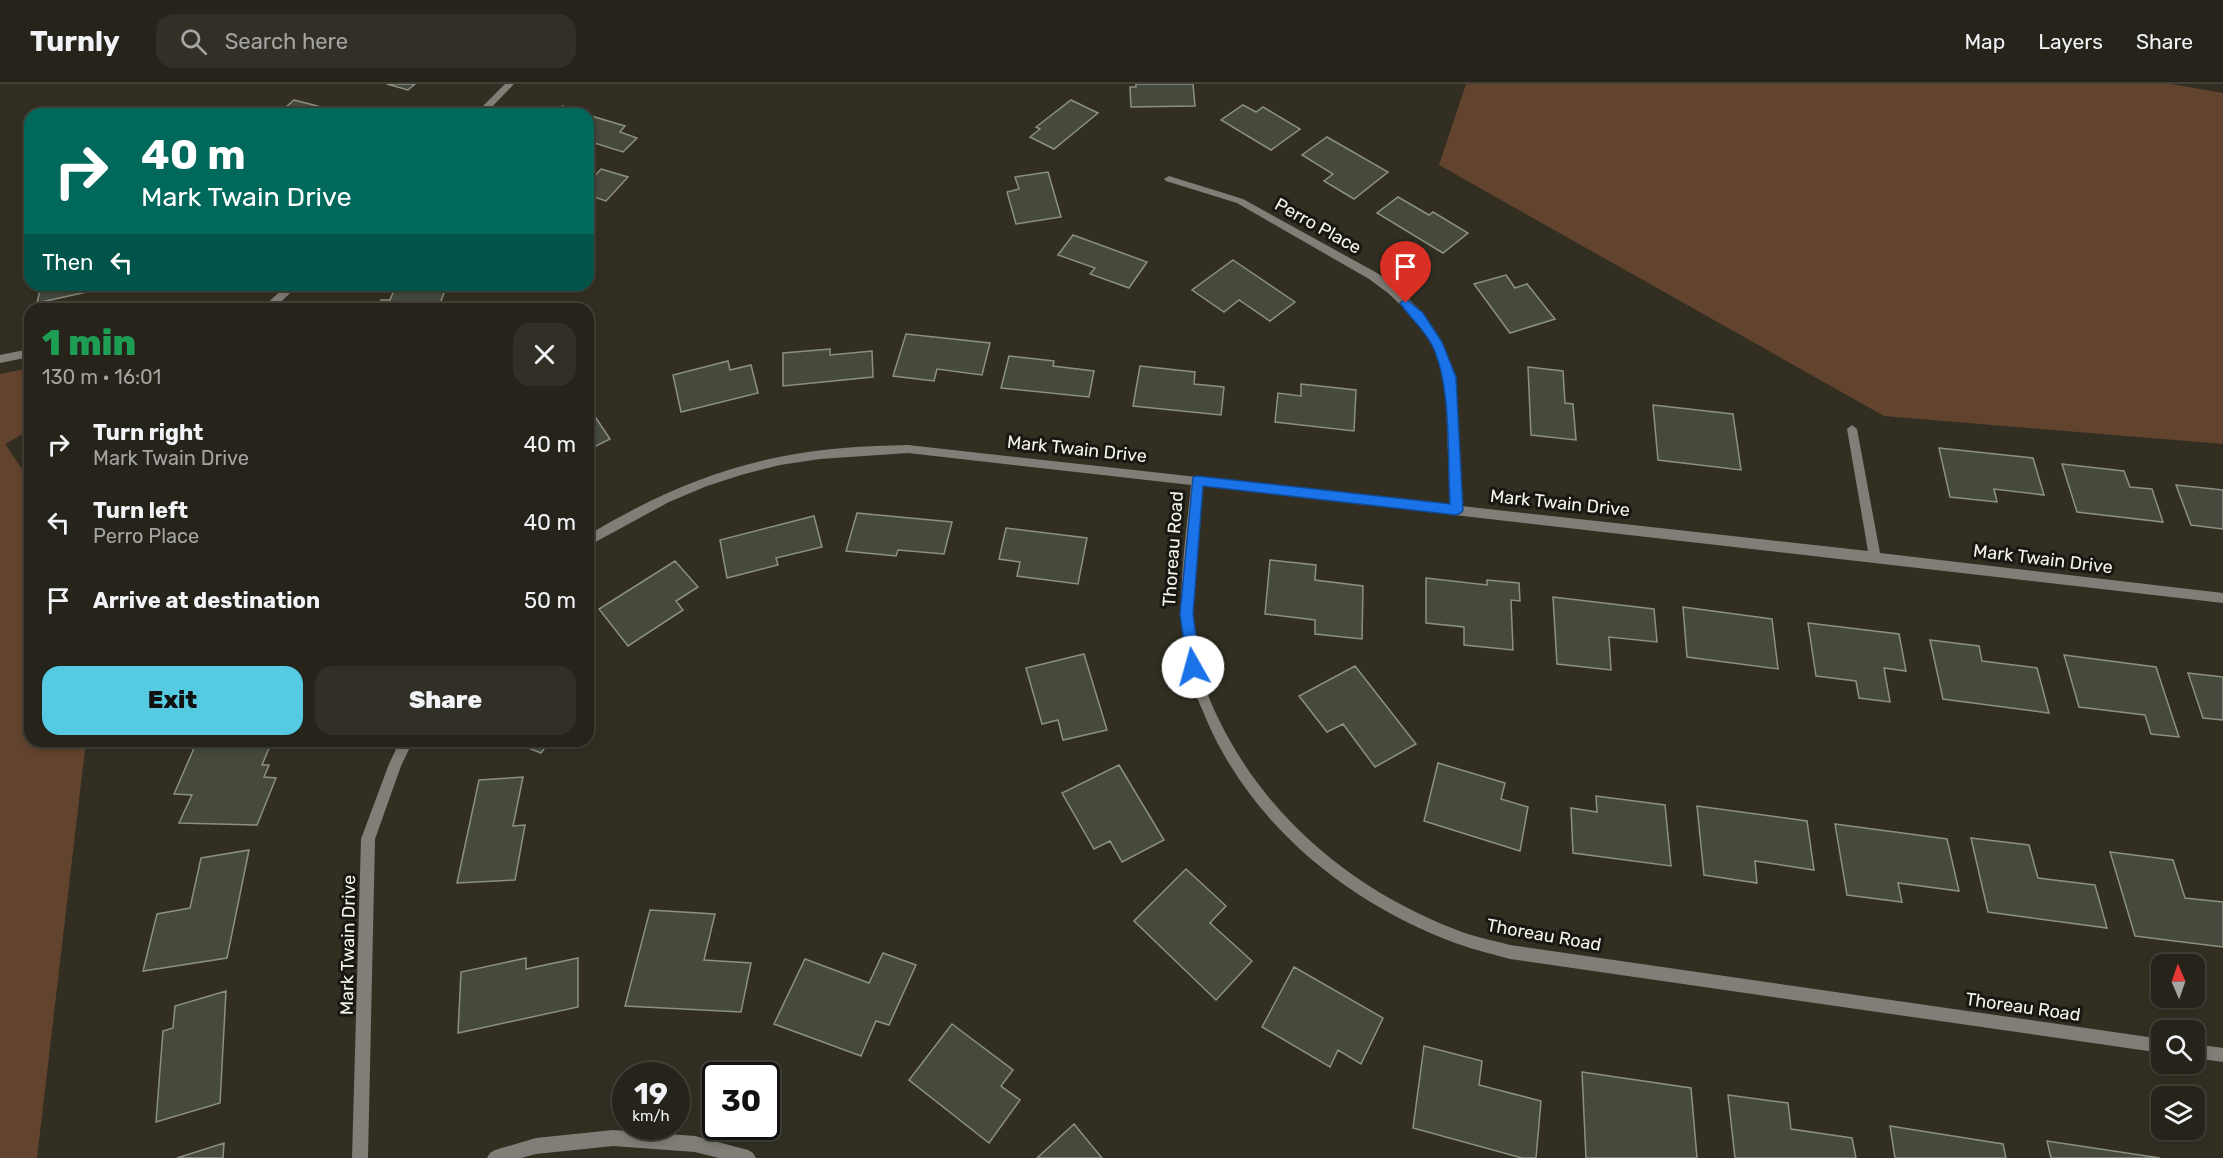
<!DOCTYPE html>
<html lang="en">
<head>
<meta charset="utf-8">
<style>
	:root { --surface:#26231a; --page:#322f27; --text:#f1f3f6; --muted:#a4a4a2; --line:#424039; --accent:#55cae0 }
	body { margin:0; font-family:Rubik,sans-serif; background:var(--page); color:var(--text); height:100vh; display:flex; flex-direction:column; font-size:22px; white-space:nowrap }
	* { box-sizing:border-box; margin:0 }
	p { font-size:20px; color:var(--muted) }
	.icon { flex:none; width:33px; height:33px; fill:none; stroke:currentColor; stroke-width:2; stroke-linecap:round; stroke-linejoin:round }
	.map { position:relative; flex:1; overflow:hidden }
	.drawer { position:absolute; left:24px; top:219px; width:570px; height:444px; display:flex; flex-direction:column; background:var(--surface); border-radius:18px; box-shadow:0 3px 9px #0003,0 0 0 2px var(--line) }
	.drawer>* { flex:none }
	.top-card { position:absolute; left:24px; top:24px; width:570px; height:183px; border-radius:18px; box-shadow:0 3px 9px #0003,0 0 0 2px var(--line); background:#00695c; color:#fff; overflow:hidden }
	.needle { width:39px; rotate:358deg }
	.buttons { position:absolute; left:2151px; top:870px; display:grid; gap:12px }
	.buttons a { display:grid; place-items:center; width:54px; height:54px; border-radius:12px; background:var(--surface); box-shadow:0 3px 9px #0003,0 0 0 2px var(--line); font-size:30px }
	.speed { position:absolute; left:612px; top:978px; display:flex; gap:12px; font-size:30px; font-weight:700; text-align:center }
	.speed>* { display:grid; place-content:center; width:78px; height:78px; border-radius:50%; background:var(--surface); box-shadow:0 3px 9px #0003,0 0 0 2px var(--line); line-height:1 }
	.speed small { font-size:15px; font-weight:400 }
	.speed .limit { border:3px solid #111; border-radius:9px; background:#fff; color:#111 }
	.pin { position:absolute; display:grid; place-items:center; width:51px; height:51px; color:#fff; margin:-62px -26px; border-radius:50% 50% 50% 0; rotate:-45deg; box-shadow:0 0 6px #0007 }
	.pin .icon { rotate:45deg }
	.me { position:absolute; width:66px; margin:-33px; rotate:353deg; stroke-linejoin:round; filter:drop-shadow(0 0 4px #0008) }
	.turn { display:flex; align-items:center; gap:21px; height:126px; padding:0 18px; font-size:27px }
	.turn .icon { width:78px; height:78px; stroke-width:2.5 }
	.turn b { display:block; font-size:42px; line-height:51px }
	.then { display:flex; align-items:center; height:57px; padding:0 18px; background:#0003; gap:12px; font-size:22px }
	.round { display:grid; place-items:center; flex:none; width:63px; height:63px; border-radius:18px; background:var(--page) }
	.head { display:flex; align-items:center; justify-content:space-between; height:102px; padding:0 18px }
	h1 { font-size:36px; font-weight:800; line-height:45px; color:#1e9e55 }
	.button { display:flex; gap:12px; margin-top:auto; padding:12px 18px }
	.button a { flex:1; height:69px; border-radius:18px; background:var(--accent); color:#111; font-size:24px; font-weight:800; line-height:69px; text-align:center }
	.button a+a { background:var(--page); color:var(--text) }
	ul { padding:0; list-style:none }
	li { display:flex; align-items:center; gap:18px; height:78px; padding:0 18px }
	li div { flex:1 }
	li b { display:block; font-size:22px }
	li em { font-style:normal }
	header { display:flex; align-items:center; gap:36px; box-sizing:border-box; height:84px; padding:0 30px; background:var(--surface); border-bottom:2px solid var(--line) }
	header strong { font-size:28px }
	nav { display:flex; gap:33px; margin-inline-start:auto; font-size:21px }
	.search { width:420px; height:54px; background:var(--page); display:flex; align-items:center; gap:15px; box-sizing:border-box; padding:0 21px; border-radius:18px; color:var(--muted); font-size:22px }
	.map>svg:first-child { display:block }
</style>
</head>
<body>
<header>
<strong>Turnly</strong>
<div class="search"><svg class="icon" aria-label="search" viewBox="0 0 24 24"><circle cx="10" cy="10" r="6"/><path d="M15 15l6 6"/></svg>Search here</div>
<nav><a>Map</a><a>Layers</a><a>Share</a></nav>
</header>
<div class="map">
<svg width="2223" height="1074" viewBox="0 0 2223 1074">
	<rect width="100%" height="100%" fill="#322f22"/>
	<!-- green -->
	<path fill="#62432e" d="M1466,0H2171L2223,9V360L1884,332L1439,81Z
		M30,284V346L5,360L30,397V657H86L37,1074H0V290Z"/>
	<!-- building -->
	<path fill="#464a3d" stroke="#8b9080" stroke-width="1.5" d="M387,0H415L408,6Z
		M1136,0H1193L1195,22L1131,23L1130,3H1136Z
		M294,16L321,23L314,30H278Z
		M1071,16L1098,29L1054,65L1030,53L1040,45L1036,43Z
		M1243,21L1256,28L1263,23L1300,45L1271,66L1221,36Z
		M562,22L586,30H554Z
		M588,31L625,42L620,48L637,54L623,68L588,57Z
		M1327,53L1388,88L1354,115L1324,97L1333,90L1302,71Z
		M601,85L628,93L606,117L588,111V99Z
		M1048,88L1061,133L1016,140L1007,108L1019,105L1015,93Z
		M1398,113L1429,131L1433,128L1468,149L1443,169L1377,129Z
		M1073,151L1147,178L1129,204L1090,190L1095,184L1058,171Z
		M1233,176L1295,218L1270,237L1239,216L1224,228L1192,206Z
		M1506,191L1515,204L1527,200L1555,235L1510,249L1474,200Z
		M41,201H118L37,219Z
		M396,201H447L438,225H377L381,216H390Z
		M906,250L990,259L982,291L937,285L934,297L893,292Z
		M830,265V271L872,267L873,293L783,302V269Z
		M1009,272L1054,277L1053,282L1094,287L1089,313L1001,304Z
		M728,277L730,286L751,281L758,309L681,328L673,291Z
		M1140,282L1195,288L1194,300L1224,303L1221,331L1133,322Z
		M1528,283L1563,287L1565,319L1573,320L1576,356L1531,351Z
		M1301,300L1356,306L1354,347L1275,338L1278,309L1301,312Z
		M1653,321L1733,330L1741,386L1658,376Z
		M594,331L610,355L588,366V334Z
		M1939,364L2033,374L2044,411L1994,405L1997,418L1950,413Z
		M2062,380L2124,387L2130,403L2152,405L2163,438L2077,428Z
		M2176,401L2223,406V445L2191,441Z
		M857,429L952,438L944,470L898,466L896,472L846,467Z
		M814,432L822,463L776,474L778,481L727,494L720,456Z
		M1006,444L1087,454L1078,500L1017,492L1020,478L999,475Z
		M1270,476L1316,481L1315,496L1363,502L1362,555L1315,550V536L1265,530Z
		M675,477L698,503L676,517L683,526L628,562L599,525Z
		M1426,494L1487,501V496L1519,499L1520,517L1511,516L1513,566L1464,561V543L1426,539Z
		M1553,513L1654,525L1657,558L1609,553L1611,586L1557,580Z
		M1683,523L1772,535L1778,585L1687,573Z
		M1808,539L1899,550L1906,587L1884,584L1890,618L1859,614L1856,597L1816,592Z
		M1930,556L1979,562L1982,577L2037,584L2049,629L1943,615Z
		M1084,570L1107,646L1063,656L1058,636L1042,640L1026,584Z
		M2064,571L2156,583L2179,653L2151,650L2145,631L2079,623Z
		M1355,582L1416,660L1375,683L1343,640L1327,648L1299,612Z
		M2188,589L2223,593V636L2203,634Z
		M221,657H272L262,681H269L264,693L276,694L257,741L179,739L192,711L174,710L195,662L219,663Z
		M511,657H550L541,669Z
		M1438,679L1505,699L1501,715L1528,723L1520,767L1424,737Z
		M1119,681L1164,756L1122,778L1110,757L1094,765L1062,709Z
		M523,693L513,742L525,741L515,796L457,799L479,696Z
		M1596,712L1665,721L1671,782L1573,769L1571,724L1597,728Z
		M1697,722L1807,737L1814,786L1755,777L1757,799L1704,791Z
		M1835,740L1947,755L1959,807L1898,799L1902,818L1847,811Z
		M1971,754L2029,761L2038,794L2095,801L2107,844L1988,828Z
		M249,766L227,874L143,887L157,830L190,824L201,774Z
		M2110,768L2173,776L2185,814L2223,818V863L2135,852Z
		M1186,785L1226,822L1210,839L1252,877L1216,916L1134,837Z
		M650,826L715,830L704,876L751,879L741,928L625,922Z
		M883,869L916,881L889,941L876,937L861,972L774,940L805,875L869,899Z
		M526,874V885L578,874V923L458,949L461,888Z
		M1294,883L1383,934L1361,980L1338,966L1330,983L1262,943Z
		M226,907L220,1019L156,1038L163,947L173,944L175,922Z
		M952,940L1013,986L1001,1002L1020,1016L989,1059L909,996Z
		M1424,962L1482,977L1479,1001L1541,1017L1536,1074H1522L1413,1044Z
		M1582,988L1691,1004L1697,1074H1586Z
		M1728,1011L1788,1019L1791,1045L1852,1054L1856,1074H1735Z
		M1074,1040L1102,1074H1037Z
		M1890,1042L2003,1060L2006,1074H1895Z
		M2047,1057L2160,1074H2051Z
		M224,1059L223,1074H177Z"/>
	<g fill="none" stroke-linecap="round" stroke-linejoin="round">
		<!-- street -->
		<path fill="#827e77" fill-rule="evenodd" d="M505,0H514L485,30H475Z
			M1169,92L1243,115L1377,189L1396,203L1423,229L1443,261L1455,293L1461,422L1868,467L1847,345L1852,341L1857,345L1880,469L2223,509V519L1202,402C1197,462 1186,524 1199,583C1206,612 1221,642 1236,667C1286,750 1367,812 1457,846C1474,853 1492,856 1510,861L2162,955V969L1510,875C1493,870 1475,866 1458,860C1351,821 1253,743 1207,637C1200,619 1190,601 1187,582C1175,522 1185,461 1191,401L908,369L820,375L780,381L741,391L707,402L669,418L588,462V451C648,415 710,387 779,373C822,364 865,362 908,361L1450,421L1445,293L1433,262L1415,235L1388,209L1369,195L1237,119L1166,97L1164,95Z
			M287,201H299L273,225H261Z
			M30,265V273L0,279V271Z
			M400,657H413L401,682L375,755L368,1074H352L361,755L389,680Z
			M2194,960L2223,964V978L2194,974Z
			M613,1046L695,1052L748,1066L753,1069L756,1074H719L695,1068L613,1062L536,1070L521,1074H487L490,1069L495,1066L536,1054Z"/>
	</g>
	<!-- route -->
	<path fill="#1a73e8" stroke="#114b97" stroke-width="1.5" d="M1406,215L1423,229L1442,258L1456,293L1463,426L1461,429L1456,431L1203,402L1193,530L1200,583L1198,587H1188L1180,530L1193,393L1197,392L1450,420C1447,373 1452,305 1433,263C1425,246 1410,234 1400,219Z"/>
	<g text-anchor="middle" stroke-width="6" stroke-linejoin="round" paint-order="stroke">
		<!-- street labels -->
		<g font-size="18" fill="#f6f5ec" stroke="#181711">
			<text transform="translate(1318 142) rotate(29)" y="6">Perro Place</text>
			<text transform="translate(1077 365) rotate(6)" y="6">Mark Twain Drive</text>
			<text transform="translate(1560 419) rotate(6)" y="6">Mark Twain Drive</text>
			<text transform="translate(1173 465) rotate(-86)" y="6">Thoreau Road</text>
			<text transform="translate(2043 475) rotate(7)" y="6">Mark Twain Drive</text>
			<text transform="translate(1544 851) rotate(10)" y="6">Thoreau Road</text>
			<text transform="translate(348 861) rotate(-89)" y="6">Mark Twain Drive</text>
			<text transform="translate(2023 923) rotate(8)" y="6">Thoreau Road</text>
		</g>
	</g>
</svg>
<div class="buttons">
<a><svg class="needle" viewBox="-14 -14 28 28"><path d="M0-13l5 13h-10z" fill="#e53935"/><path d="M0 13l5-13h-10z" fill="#a4a4a2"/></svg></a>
<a><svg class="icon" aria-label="search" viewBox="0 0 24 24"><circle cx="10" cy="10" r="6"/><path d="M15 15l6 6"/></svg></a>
<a><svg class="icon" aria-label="layers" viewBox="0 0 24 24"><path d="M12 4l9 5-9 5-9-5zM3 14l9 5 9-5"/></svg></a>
</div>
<div class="speed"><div>19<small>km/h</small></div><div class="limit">30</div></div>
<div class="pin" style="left:1406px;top:219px;background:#d93025"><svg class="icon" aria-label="arrive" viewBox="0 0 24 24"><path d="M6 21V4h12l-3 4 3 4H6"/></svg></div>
<svg class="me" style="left:1193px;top:583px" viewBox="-20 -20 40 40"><circle r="19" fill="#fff"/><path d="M0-13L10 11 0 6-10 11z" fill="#1a73e8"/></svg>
<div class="top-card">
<div class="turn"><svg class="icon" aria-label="right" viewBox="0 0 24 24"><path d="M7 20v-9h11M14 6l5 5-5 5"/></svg><div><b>40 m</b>Mark Twain Drive</div></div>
<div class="then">Then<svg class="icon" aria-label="left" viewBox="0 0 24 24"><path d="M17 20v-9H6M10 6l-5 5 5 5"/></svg></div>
</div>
<section class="drawer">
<div class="head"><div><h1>1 min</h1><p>130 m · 16:01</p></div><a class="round"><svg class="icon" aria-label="close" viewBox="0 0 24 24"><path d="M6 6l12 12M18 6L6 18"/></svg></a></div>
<ul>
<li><svg class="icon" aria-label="right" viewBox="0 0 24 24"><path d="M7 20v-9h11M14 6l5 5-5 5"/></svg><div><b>Turn right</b><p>Mark Twain Drive</p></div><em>40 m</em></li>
<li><svg class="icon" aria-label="left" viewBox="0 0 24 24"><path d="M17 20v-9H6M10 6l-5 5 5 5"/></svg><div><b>Turn left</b><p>Perro Place</p></div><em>40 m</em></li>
<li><svg class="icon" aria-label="arrive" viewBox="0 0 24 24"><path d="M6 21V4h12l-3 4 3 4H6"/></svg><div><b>Arrive at destination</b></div><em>50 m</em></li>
</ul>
<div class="button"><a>Exit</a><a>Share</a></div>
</section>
</div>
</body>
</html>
